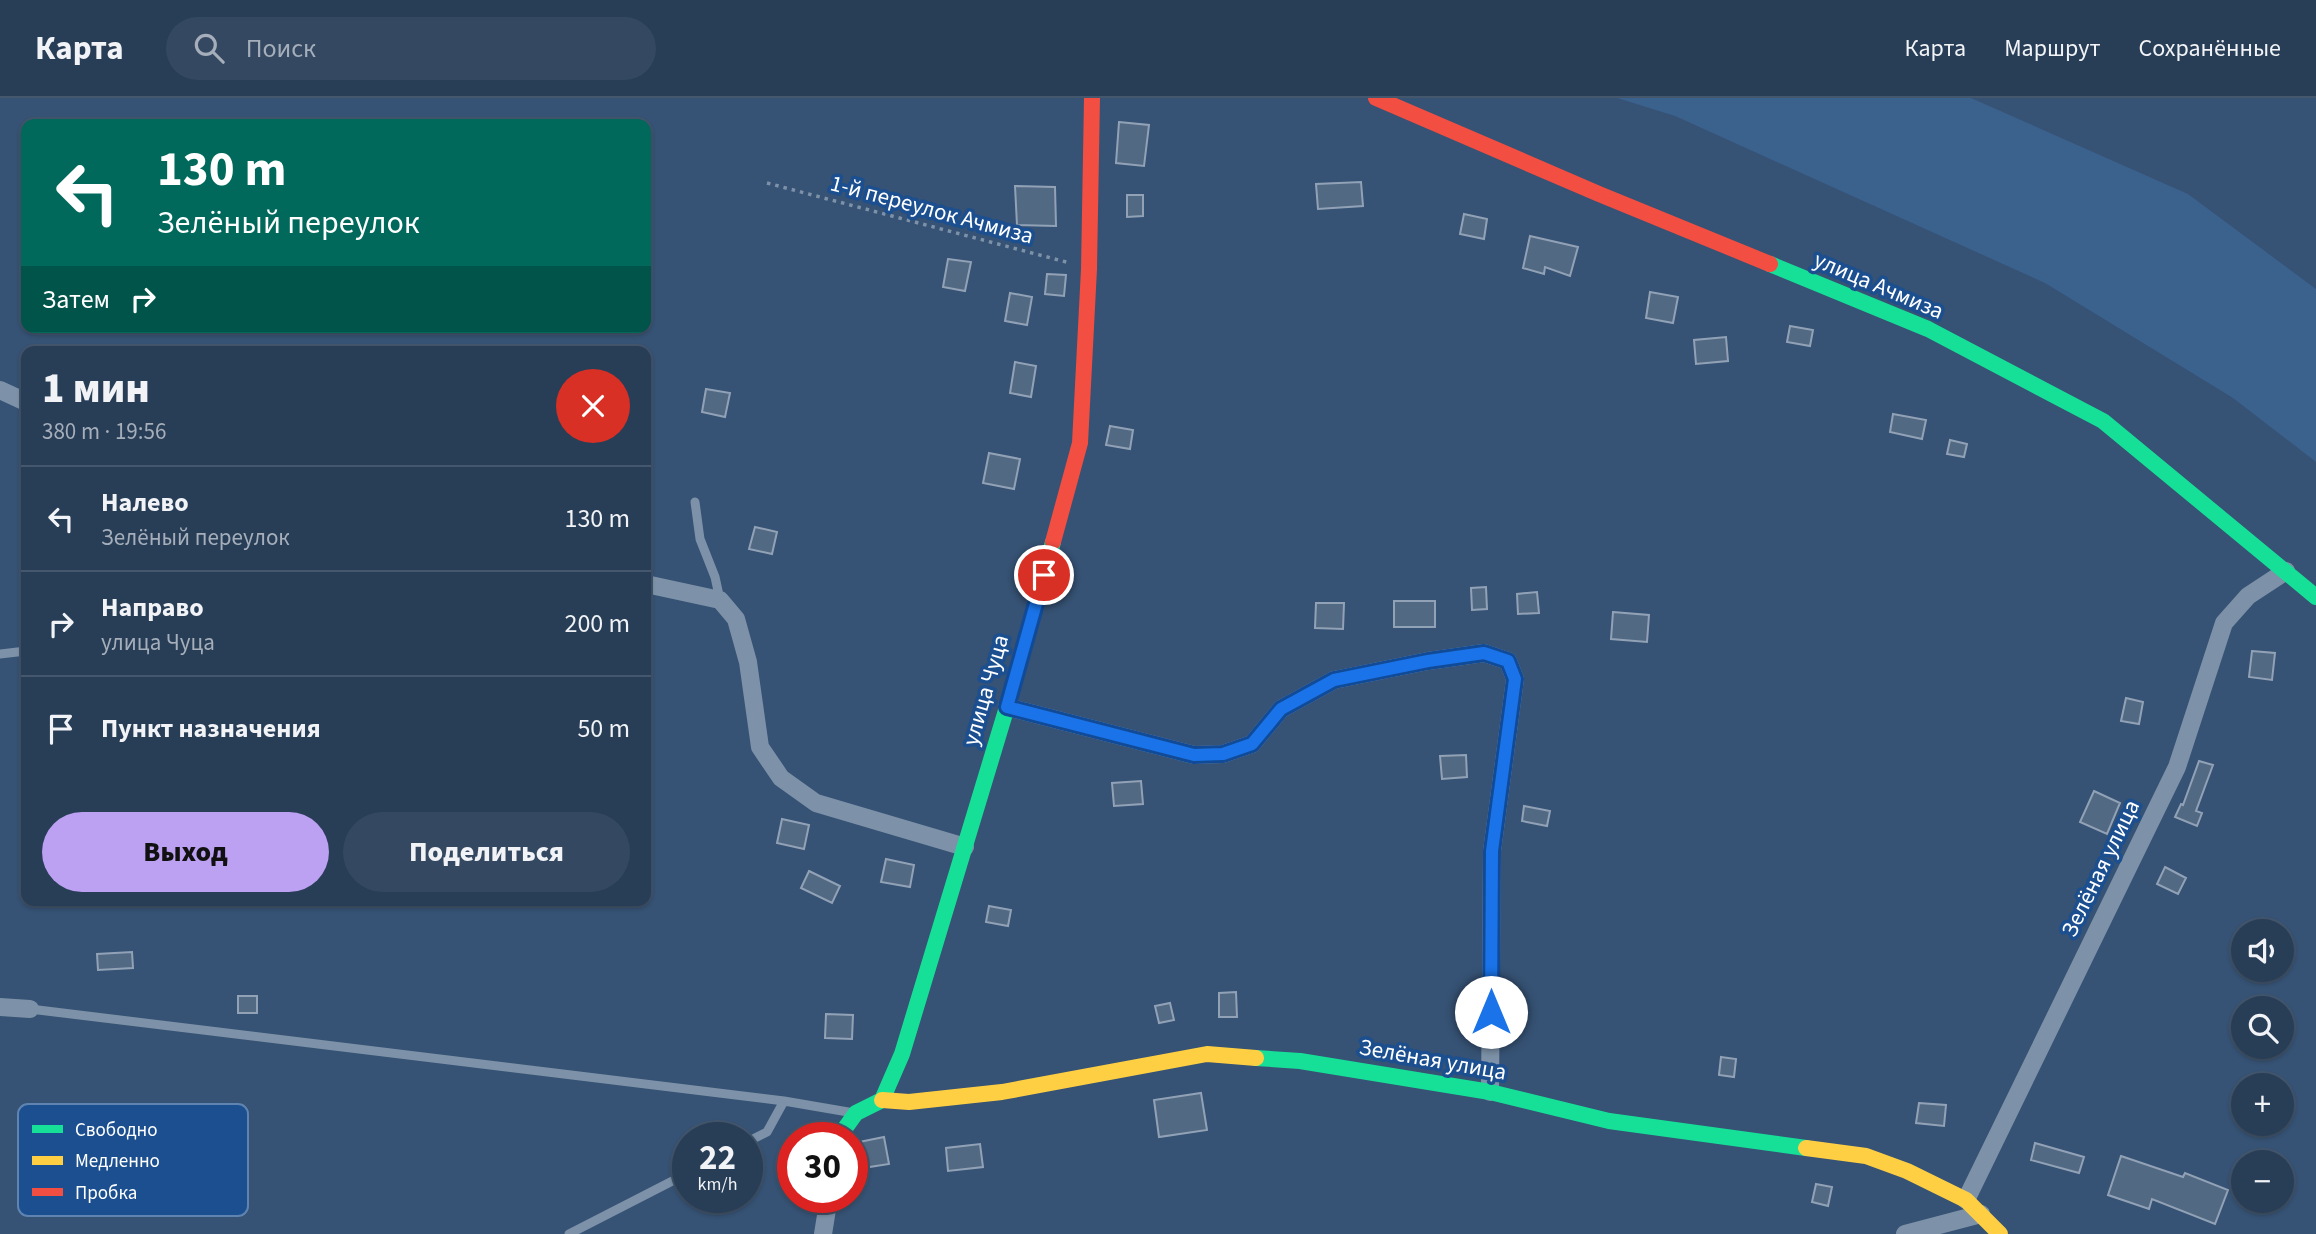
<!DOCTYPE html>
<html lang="ru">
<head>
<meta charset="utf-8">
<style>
	:root { --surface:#283e57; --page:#344961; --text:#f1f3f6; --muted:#a5aeba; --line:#44576d; --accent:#bca0f2 }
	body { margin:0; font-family:"Source Sans 3",sans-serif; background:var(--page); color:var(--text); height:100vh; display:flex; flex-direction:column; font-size:26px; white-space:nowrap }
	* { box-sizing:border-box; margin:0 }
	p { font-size:23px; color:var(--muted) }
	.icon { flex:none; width:38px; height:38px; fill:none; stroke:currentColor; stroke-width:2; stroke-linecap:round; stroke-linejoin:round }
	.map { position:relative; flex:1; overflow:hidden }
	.panel { position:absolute; left:21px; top:248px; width:630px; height:560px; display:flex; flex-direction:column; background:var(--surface); border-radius:14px; box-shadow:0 2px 5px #0004,0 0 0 2px var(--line) }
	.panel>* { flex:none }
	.guide { position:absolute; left:21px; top:21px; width:630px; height:214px; border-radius:14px; box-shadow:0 2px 5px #0004,0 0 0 2px var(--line); background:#00695c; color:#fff; overflow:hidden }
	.fabs { position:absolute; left:2231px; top:821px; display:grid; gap:14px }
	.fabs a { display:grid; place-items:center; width:63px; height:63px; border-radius:50%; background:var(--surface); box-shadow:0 2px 5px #0004,0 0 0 2px var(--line); font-size:35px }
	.speed { position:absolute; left:672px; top:1024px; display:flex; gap:14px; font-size:35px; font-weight:700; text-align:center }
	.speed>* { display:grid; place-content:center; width:91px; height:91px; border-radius:50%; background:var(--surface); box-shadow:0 2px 5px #0004,0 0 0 2px var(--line); line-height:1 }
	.speed small { font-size:18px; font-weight:400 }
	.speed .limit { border:10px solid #d22; background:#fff; color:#111 }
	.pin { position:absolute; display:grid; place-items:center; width:60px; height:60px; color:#fff; margin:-30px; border:4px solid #fff; border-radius:50%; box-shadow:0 2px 7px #0007 }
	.me { position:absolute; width:77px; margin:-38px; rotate:0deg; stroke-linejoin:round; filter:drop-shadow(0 0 5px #0008) }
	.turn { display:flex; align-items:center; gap:24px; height:147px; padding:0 21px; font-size:32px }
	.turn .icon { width:91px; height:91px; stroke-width:2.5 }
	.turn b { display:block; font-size:49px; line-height:60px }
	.then { display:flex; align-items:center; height:66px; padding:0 21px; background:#0003; gap:14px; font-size:26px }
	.round { display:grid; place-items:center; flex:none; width:74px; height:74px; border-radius:37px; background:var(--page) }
	.summary { display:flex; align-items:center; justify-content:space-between; height:119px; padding:0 21px }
	h1 { font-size:42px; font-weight:800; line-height:52px }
	.primary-button { display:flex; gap:14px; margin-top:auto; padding:14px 21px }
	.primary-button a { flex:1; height:80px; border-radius:42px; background:var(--accent); color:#111; font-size:28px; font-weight:800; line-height:80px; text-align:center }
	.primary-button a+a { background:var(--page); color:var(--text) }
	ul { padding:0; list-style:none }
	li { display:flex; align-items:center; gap:21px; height:105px; padding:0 21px; border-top:2px solid var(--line) }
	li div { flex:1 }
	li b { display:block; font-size:26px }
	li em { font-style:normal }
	header { display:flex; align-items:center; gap:42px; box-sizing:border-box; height:98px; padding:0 35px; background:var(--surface); border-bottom:2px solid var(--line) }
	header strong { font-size:33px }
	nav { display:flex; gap:38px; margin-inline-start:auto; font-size:24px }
	.search { width:490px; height:63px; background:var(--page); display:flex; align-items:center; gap:18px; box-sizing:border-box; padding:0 24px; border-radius:38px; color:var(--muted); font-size:26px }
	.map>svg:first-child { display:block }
</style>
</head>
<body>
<header>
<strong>Карта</strong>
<div class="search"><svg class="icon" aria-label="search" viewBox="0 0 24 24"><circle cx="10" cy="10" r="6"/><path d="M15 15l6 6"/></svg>Поиск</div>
<nav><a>Карта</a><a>Маршрут</a><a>Сохранённые</a></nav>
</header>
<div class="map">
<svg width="2316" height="1136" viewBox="0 0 2316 1136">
	<rect width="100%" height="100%" fill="#365274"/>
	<!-- water -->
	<path fill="#3b618d" d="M1617,0H1971L2188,96L2316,191V364L2233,300L2045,185L1675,18Z"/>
	<!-- building -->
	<path fill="#526984" stroke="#92a2b6" stroke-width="2" d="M1119,24L1149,27L1144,68L1116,65Z
		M1361,84L1363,108L1318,111L1316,86Z
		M1015,88L1055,89L1056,128L1017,127Z
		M1127,97H1143V118L1127,119Z
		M1464,116L1487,121L1484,141L1460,136Z
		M1530,138L1578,149L1570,178L1545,169L1544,176L1523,170Z
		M948,161L971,164L965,193L943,189Z
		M1047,176L1066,177L1064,198L1045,196Z
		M1650,194L1678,199L1673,225L1646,220Z
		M1010,195L1032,199L1027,227L1005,223Z
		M1790,228L1813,232L1810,248L1787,244Z
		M1726,239L1728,263L1696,266L1694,242Z
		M1015,264L1036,268L1031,299L1010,295Z
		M706,291L730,295L725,319L702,314Z
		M1893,316L1926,322L1922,341L1890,334Z
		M1110,328L1133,332L1130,351L1106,347Z
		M1950,342L1967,346L1964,359L1947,356Z
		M989,355L1020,361L1014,391L983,385Z
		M755,429L777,434L772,456L749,451Z
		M1486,489L1487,511L1472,512L1471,490Z
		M1537,494L1539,515L1518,516L1517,496Z
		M1394,503H1435V529H1394Z
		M1316,505H1344L1343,531L1315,530Z
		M1613,514L1649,517L1647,544L1611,541Z
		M2252,553L2275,555L2272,582L2249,579Z
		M2126,600L2143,604L2139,626L2121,623Z
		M1466,657L1467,679L1442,681L1440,658Z
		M2199,663L2213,667L2196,713L2202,715L2197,728L2175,719L2181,706L2183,707Z
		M1141,683L1143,706L1114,708L1112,685Z
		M2094,693L2120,705L2107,736L2080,724Z
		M1524,708L1550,713L1547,728L1522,723Z
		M782,721L809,727L804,751L777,745Z
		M886,761L914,767L910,789L881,784Z
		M2165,769L2186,780L2178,796L2157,786Z
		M809,773L840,788L832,805L801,790Z
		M989,808L1011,812L1008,828L986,824Z
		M132,854L133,870L98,872L97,856Z
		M1236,894L1237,919H1219V895Z
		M238,898H257V915H238Z
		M1170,905L1174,922L1159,925L1155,908Z
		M826,916L853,917L852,941L825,940Z
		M1721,959L1736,961L1734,979L1719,977Z
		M1201,995L1207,1032L1159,1039L1154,1002Z
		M1919,1005L1946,1007L1944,1028L1916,1025Z
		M884,1039L889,1066L863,1070L859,1044Z
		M2035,1045L2084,1059L2079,1075L2031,1062Z
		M980,1046L983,1069L948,1073L946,1050Z
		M2121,1058L2183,1079L2185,1075L2228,1092L2215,1126L2152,1101L2149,1111L2108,1097Z
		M1816,1086L1832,1089L1828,1108L1812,1104Z"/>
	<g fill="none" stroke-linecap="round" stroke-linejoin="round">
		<!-- path -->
		<path stroke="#7d92a8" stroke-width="3.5" stroke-dasharray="3.5 5" stroke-linecap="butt" d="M767,85L1070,165"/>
		<!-- lane -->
		<path stroke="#7d92a8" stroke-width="9" d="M695,404L700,441L715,479L720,502
			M0,556L26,553
			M30,911L784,1003L854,1015
			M747,1044L767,1034L784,1003
			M569,1136L688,1075"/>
		<!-- street -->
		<path stroke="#7d92a8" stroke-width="18" d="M0,292L26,304
			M646,486L720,502L736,521L748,564L760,649L781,680L816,705L965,749
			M1007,609L1194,657L1223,656L1252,646L1281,611L1334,582L1428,563L1484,555L1508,563L1515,581L1492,753L1490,994
			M0,909L30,911
			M1966,1102L2177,669L2224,525L2248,498L2286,473
			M823,1136L829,1099
			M1905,1136L1981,1116"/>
		<!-- fast -->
		<path stroke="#16e098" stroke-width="16" d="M1770,166L1928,231L2103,323L2316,499
			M1256,960L1300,963L1490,994L1609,1023L1806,1050
			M838,1040L856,1015L882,1002L902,956L1007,609L1053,444"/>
		<!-- slow -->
		<path stroke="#ffcf43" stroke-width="16" d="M882,1002L909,1004L1002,994L1207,956L1256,960
			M1806,1050L1866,1058L1907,1073L1966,1102L2000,1136"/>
		<!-- jam -->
		<path stroke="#f24e42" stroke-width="16" d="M1376,0L1599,96L1770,166
			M1053,444L1080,345L1089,171L1092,0"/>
	</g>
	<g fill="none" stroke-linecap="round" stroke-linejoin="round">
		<defs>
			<path id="route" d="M1044,477L1007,609L1194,657L1223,656L1252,646L1281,611L1334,582L1428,563L1484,555L1508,563L1515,581L1492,753L1491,914"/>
		</defs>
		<!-- route casing -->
		<use href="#route" stroke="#114b97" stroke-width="18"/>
		<!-- route -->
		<use href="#route" stroke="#1a73e8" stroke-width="12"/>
	</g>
	<g text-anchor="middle" stroke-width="7" stroke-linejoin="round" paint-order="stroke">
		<!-- street labels -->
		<g font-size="23" fill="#fff" stroke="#1b4f8f">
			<text transform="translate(932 111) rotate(15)" y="8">1-й переулок Ачмиза</text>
			<text transform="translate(1879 187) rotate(23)" y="8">улица Ачмиза</text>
			<text transform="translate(985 592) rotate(-74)" y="8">улица Чуца</text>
			<text transform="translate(2100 770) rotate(-64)" y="8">Зелёная улица</text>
			<text transform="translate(1433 961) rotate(10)" y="8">Зелёная улица</text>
		</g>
	</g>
	<!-- legend -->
	<rect x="18" y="1006" width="230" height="112" rx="10" fill="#1b4f8f" stroke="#5f84b1" stroke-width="2"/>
	<rect x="32" y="1027" width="31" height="8" fill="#16e098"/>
	<rect x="32" y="1058" width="31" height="9" fill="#ffcf43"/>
	<rect x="32" y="1090" width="31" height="8" fill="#f24e42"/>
	<g font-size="19" fill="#fff">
		<text x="75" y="1038">Свободно</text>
		<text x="75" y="1069">Медленно</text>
		<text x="75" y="1101">Пробка</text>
	</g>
</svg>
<div class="fabs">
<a><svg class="icon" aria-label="sound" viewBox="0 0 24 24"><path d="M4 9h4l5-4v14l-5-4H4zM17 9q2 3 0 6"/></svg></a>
<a><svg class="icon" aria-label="search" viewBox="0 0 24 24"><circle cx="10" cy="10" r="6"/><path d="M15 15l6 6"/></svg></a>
<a>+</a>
<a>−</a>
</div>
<div class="speed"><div>22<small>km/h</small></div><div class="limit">30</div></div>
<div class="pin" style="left:1044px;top:477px;background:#d93025"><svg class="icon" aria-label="arrive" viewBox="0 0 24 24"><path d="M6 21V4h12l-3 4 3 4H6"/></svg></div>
<svg class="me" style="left:1491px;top:914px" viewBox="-20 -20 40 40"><circle r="19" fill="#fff"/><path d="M0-13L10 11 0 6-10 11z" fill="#1a73e8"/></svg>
<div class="guide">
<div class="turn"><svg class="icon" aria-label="left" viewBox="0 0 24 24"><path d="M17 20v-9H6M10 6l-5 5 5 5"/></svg><div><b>130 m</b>Зелёный переулок</div></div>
<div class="then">Затем<svg class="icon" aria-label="right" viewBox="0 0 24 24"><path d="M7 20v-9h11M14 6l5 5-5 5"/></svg></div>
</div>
<section class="panel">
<div class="summary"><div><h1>1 мин</h1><p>380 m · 19:56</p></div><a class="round" style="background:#d93025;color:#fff"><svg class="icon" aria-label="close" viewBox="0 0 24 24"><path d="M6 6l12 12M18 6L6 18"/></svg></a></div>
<ul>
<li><svg class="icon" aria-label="left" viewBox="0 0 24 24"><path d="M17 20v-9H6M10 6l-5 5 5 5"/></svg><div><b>Налево</b><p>Зелёный переулок</p></div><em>130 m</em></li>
<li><svg class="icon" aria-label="right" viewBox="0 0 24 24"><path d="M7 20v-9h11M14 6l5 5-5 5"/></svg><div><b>Направо</b><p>улица Чуца</p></div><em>200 m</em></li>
<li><svg class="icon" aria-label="arrive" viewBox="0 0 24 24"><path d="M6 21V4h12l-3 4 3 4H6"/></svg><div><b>Пункт назначения</b></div><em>50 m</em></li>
</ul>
<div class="primary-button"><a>Выход</a><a>Поделиться</a></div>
</section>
</div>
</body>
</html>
